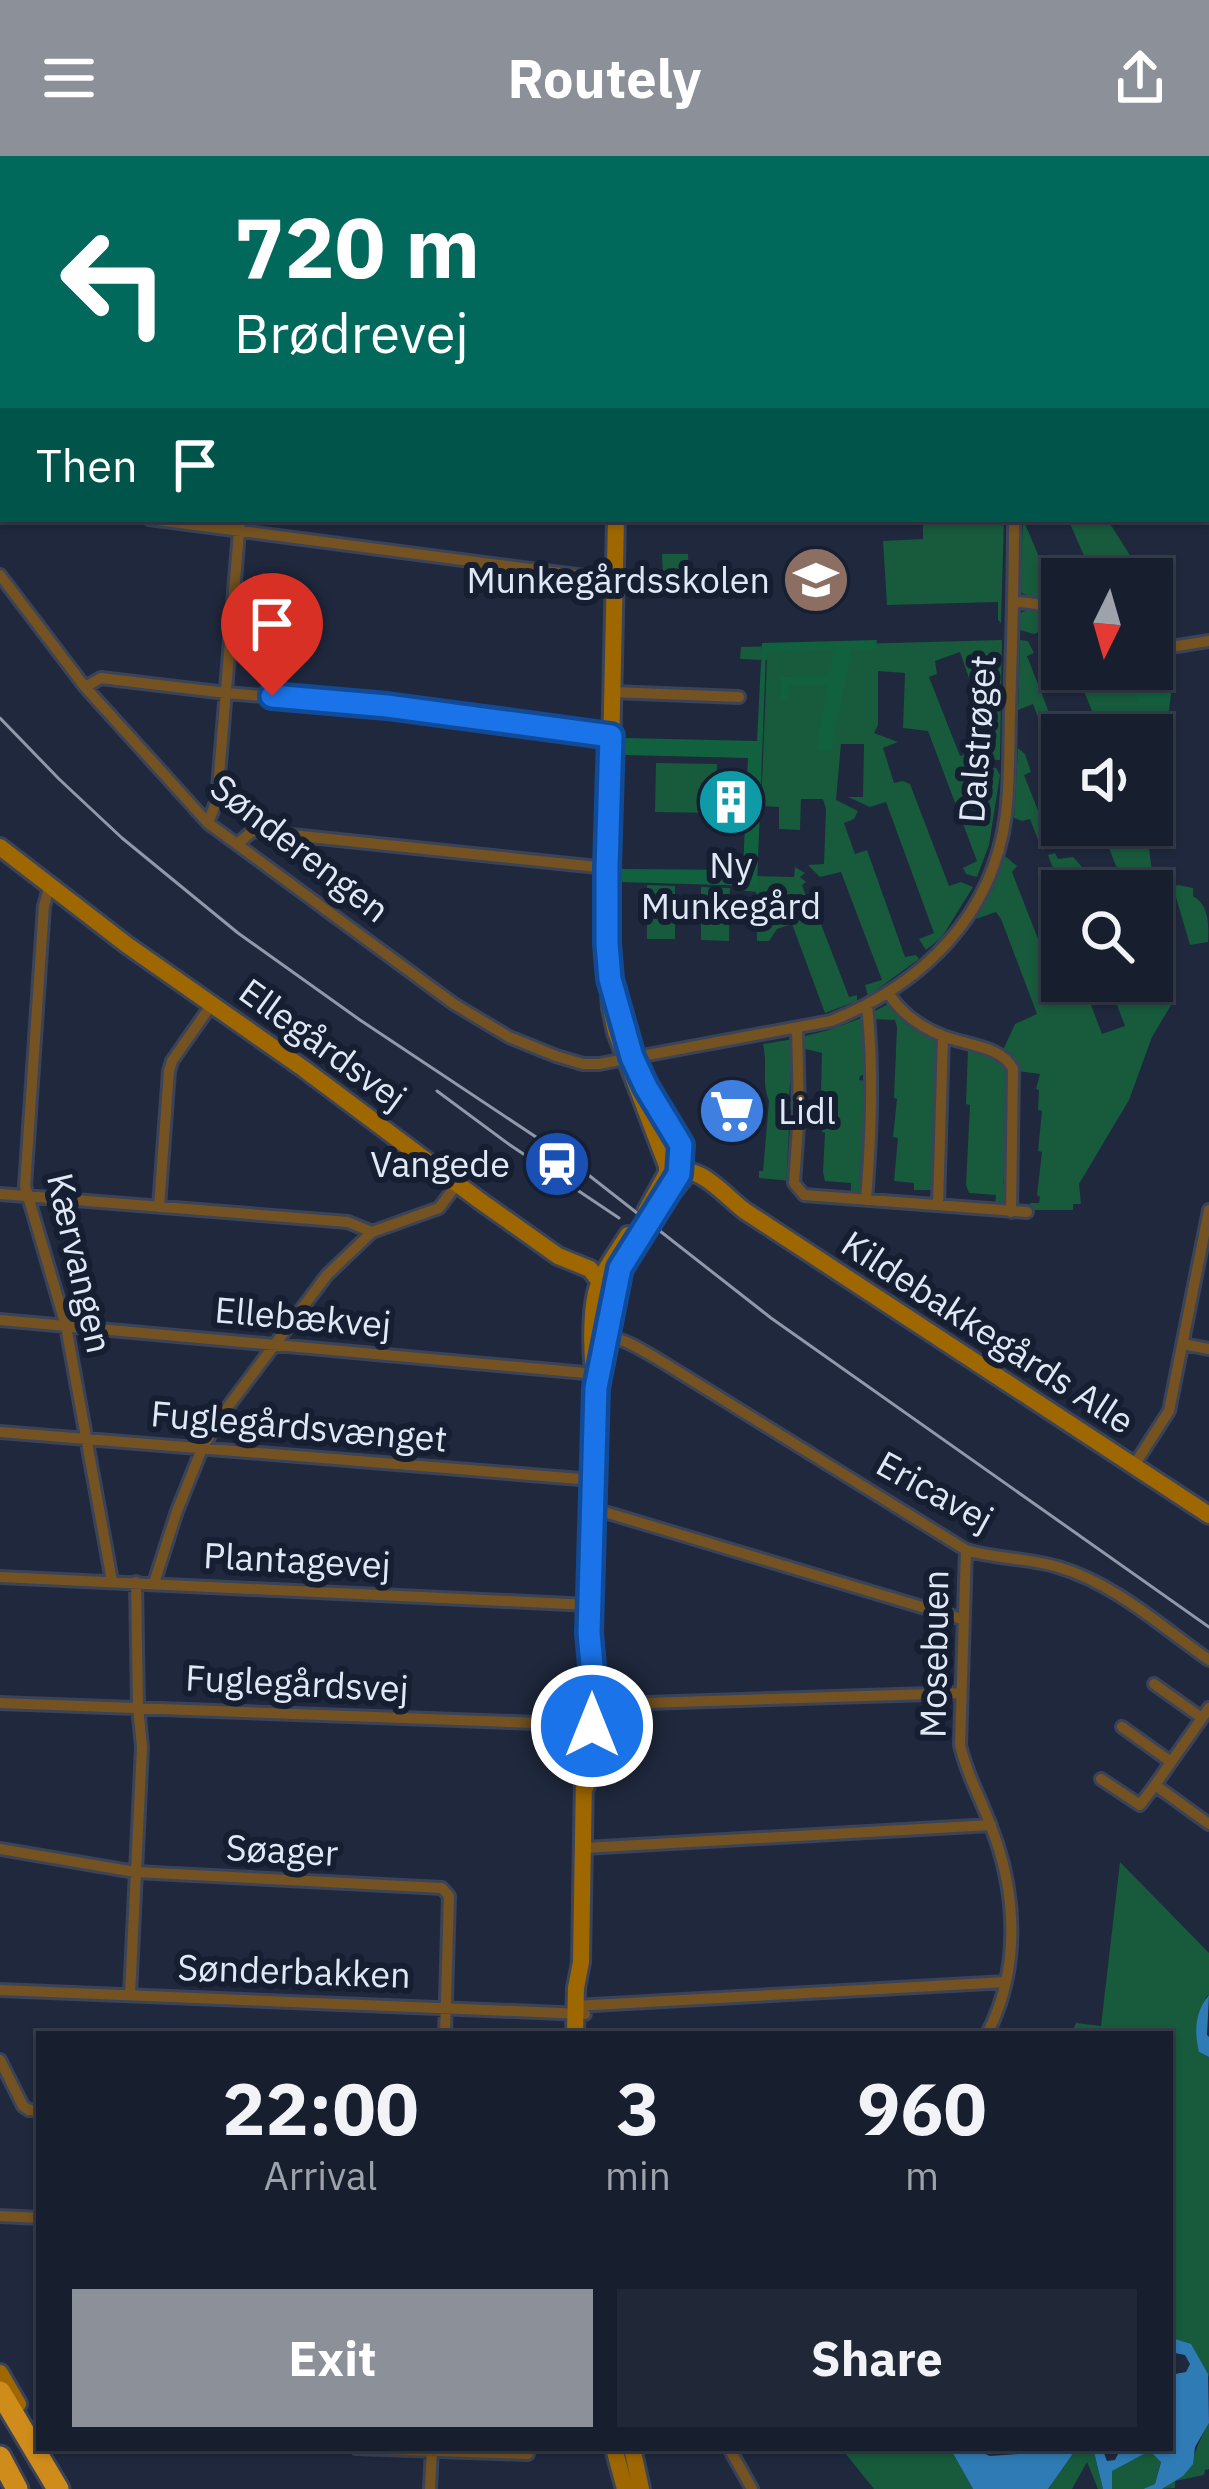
<!DOCTYPE html>
<html lang="en">
<head>
<meta charset="utf-8">
<style>
	:root { --surface:#171e2e; --page:#202736; --text:#f1f3f6; --muted:#9ea2aa; --line:#363c4a; --accent:#8c9099 }
	body { margin:0; font-family:"IBM Plex Sans",sans-serif; background:var(--page); color:var(--text); height:100vh; display:flex; flex-direction:column; font-size:45px; white-space:nowrap }
	* { box-sizing:border-box; margin:0 }
	p { font-size:39px; color:var(--muted) }
	.icon { flex:none; width:66px; height:66px; fill:none; stroke:currentColor; stroke-width:2; stroke-linecap:round; stroke-linejoin:round }
	.map { position:relative; flex:1; overflow:hidden }
	.details { position:absolute; left:36px; top:1875px; width:1137px; height:420px; display:flex; flex-direction:column; background:var(--surface); border-radius:0px; box-shadow:0 3px 9px #0004,0 0 0 3px var(--line) }
	.details>* { flex:none }
	.banner { position:absolute; left:0px; top:0px; width:1209px; height:366px; box-shadow:0 3px 9px #0004,0 0 0 3px var(--line); background:#00695c; color:#fff; overflow:hidden }
	.needle { width:78px; rotate:185deg }
	.tools { position:absolute; left:1041px; top:402px; display:grid; gap:24px }
	.tools a { display:grid; place-items:center; width:132px; height:132px; border-radius:0px; background:var(--surface); box-shadow:0 3px 9px #0004,0 0 0 3px var(--line); font-size:60px }
	.pin { position:absolute; display:grid; place-items:center; width:102px; height:102px; color:#fff; margin:-123px -51px; border-radius:50% 50% 50% 0; rotate:-45deg; box-shadow:0 0 12px #0007 }
	.pin .icon { rotate:45deg }
	.me { position:absolute; width:132px; margin:-66px; rotate:0deg; stroke-linejoin:round; filter:drop-shadow(0 0 9px #0008) }
	.turn { display:flex; align-items:center; gap:42px; height:252px; padding:0 36px; font-size:54px }
	.turn .icon { width:156px; height:156px; stroke-width:2.5 }
	.turn b { display:block; font-size:84px; line-height:102px }
	.then { display:flex; align-items:center; height:114px; padding:0 36px; background:#0003; gap:24px; font-size:45px }
	.eta { display:flex; justify-content:space-evenly; align-items:center; height:204px; text-align:center }
	.eta b { font-size:72px; font-weight:700; line-height:84px }
	.action { display:flex; gap:24px; margin-top:auto; padding:24px 36px }
	.action a { flex:1; height:138px; border-radius:0px; background:var(--accent); color:#fff; font-size:48px; font-weight:700; line-height:138px; text-align:center }
	.action a+a { background:var(--page); color:var(--text) }
	header { display:flex; justify-content:space-between; align-items:center; height:156px; padding:0 36px; background:var(--accent); color:#fff; font-size:54px; font-weight:700 }
	.map>svg:first-child { display:block }
</style>
</head>
<body>
<header><svg class="icon" aria-label="menu" viewBox="0 0 24 24"><path d="M4 6h16M4 12h16M4 18h16"/></svg>Routely<svg class="icon" aria-label="share" viewBox="0 0 24 24"><path d="M12 15V3M7 8l5-5 5 5M5 13v7h14v-7"/></svg></header>
<div class="map">
<svg width="1209" height="2333" viewBox="0 0 1209 2333">
	<rect width="100%" height="100%" fill="#1f283d"/>
	<!-- green -->
	<path fill="#175a3c" d="M923,363H1004L1001,467L998,464V446L887,449L883,385L923,383Z
		M1023,363L1059,448C1049,444 1026,440 1020,436Z
		M1068,363H1107L1145,423H1094Z
		M662,398H688L689,421H663Z
		M1029,453L1046,459L1057,468L1034,478L1020,474V457Z
		M1002,484L1000,604L985,603L982,596L993,592L960,496L935,505L937,518L929,521L960,600L968,598L978,610L996,612L1000,619L989,689L977,721L966,718L963,712L977,705L928,575L903,572L905,517L878,515V569L874,577L898,586L883,592L894,627L903,625L910,628L949,730L961,726L973,731L942,781L926,794L919,783L934,777L886,646L870,651L848,641H863L864,588H841L836,644L858,655L854,663L844,667L855,698L867,694L905,801L916,799L919,803L868,840L865,829L882,824L841,716L820,721L808,709L824,708L826,653L823,643H801L800,674L779,673V651L761,650L767,504L740,503L741,491Z
		M1020,484L1028,485L1034,497L1027,500L1057,577L1046,582L1033,548L1018,554Z
		M1075,513H1128L1139,546H1170L1163,607L1152,623V579H1117L1109,560L1096,565Z
		M1018,592L1025,598L1031,616L1024,619L1052,690L1042,694L1030,663L1022,665L1014,662Z
		M656,607L717,608L716,657L655,656Z
		M1086,669H1146L1152,716L1151,735H1126L1101,672L1088,675Z
		M1055,697L1058,703L1073,701L1082,711L1091,735L1062,736L1048,699Z
		M1005,700L1017,710L1012,716L1057,832L1082,825L1102,878L1125,870L1108,825H1152V759L1168,816L1171,849L1152,881L1129,944L1079,1028L1081,1048H1073V1054H1030V1047H1039L1040,1041L1037,1039L1042,996L1038,995L1042,955L1038,954L1039,934L1036,933L1040,918L1017,915C1017,905 1012,899 1003,894L1015,868L1037,858L1001,763L996,756L976,763L993,732Z
		M795,711L805,717L800,721L806,726L802,729L814,763H819L849,841L857,839V845L825,857L792,768L777,773L769,785H757L756,736L738,734V729L756,730L757,720L794,721Z
		M647,729L675,730V783H647Z
		M1178,729L1193,732V740C1209,749 1209,768 1208,786L1190,789L1173,731Z
		M701,731L730,732L729,785L701,784Z
		M890,847L938,885V922H934V934L939,935L936,1034H914V1027L894,1025L898,982L893,981L897,943L894,942L897,871L895,864L872,863L871,857Z
		M864,861L867,910L863,911V919L860,920L859,924L866,925V985L861,1037L851,1039V1027L825,1025L823,1016L825,977L822,976L826,936L821,934L822,897L801,892V881L829,874Z
		M793,883L795,907L791,908L789,945L795,946V954H790L787,1012L792,1013L791,1025L759,1022V1015H763L769,945C761,927 768,908 763,888Z
		M968,892L1003,903L1008,908L1009,947L1005,948L1006,1004L1003,1028L1007,1030V1045L1004,1046V1051L995,1050L996,1039L969,1037L966,1029L970,949L966,948Z
		M1120,1706L1209,1797V1839L1206,1841L1199,1896L1209,1901V2221L1191,2189L1170,2184L1172,2155L1170,1878H1071L1076,1867L1101,1870Z
		M1209,2267V2313L1205,2314L1204,2319L1175,2325V2332L1162,2333C1199,2310 1189,2301 1209,2267Z
		M841,2292H950L973,2333H874Z
		M1077,2292H1093L1103,2333H1098L1087,2306L1072,2333H1048Z
		M1152,2297L1161,2305L1155,2328L1143,2333H1112L1111,2315L1144,2298Z"/>
	<!-- forest -->
	<path fill="#11613f" d="M877,484L876,493L852,494L831,596L816,594L827,529H789L788,543H780L781,521L829,519L834,493L766,496L757,730L619,726L620,713L743,714L748,602L624,599V582L757,585L762,487Z
		M1176,500L1170,546H1138L1128,513H1152V504Z"/>
	<!-- water -->
	<path fill="#2f7bb5" d="M1209,1839L1207,1879L1209,1881V1901L1199,1896C1194,1875 1195,1856 1209,1839Z
		M1172,2182L1191,2188L1208,2218L1209,2267L1195,2291L1193,2308L1183,2320L1162,2333H1143L1155,2328L1161,2306L1152,2297L1144,2298L1112,2315V2333H1103L1093,2292H1106L1104,2297L1107,2305L1115,2304L1121,2292H1170V2219L1186,2216L1190,2208L1185,2199L1170,2196Z
		M950,2292H970L990,2300L1019,2298L1042,2292H1077L1048,2333H973Z"/>
	<g fill="none" stroke-linecap="round" stroke-linejoin="round">
		<defs>
			<path id="street" d="M352,0L371,3
				M1007,0V3
				M1153,0V3
				M271,3V0
				M0,59L3,60
				M0,182L3,183
				M1206,332L1209,352
				M0,345H3
				M149,363L615,424
				M0,419L85,531L208,667L454,848L509,881L556,900L583,908H599L831,865C923,828 993,760 1006,658C1010,625 1009,590 1010,557C1012,492 1014,428 1014,363
				M1014,446C1034,447 1046,448 1062,461
				M1152,494L1209,485
				M85,531L101,522L226,537L387,550L611,580
				M612,536L739,541
				M208,667L217,644L240,363
				M237,688L253,675L607,712
				M50,729L44,750L25,1030L66,1170L112,1425
				M889,838C902,858 920,871 943,880C965,889 1002,890 1013,913L1011,1056
				M797,872L799,956L794,1027L804,1039L1027,1056
				M0,1038L348,1066L372,1076
				M866,1044C871,980 874,914 867,850
				M938,1049L943,880
				M159,1051L169,915L172,905L212,848
				M0,1164L596,1218
				M600,1183C620,1178 639,1193 656,1202L966,1394C996,1403 1028,1402 1058,1411C1114,1427 1162,1471 1209,1504
				M1183,1188L1209,1193
				M0,1276L593,1324
				M1133,1311L1169,1255L1209,1054
				M592,1356L608,1357L962,1463
				M966,1394L960,1589C966,1617 980,1641 990,1668C1017,1735 1021,1813 987,1878
				M0,1421L590,1449
				M154,1427L177,1355L202,1293L221,1260L327,1119L372,1076L439,1052L458,1027
				M1154,1528L1202,1562
				M0,1547L592,1569
				M583,1549L960,1537
				M1209,1552L1155,1629L1209,1668
				M1122,1571L1171,1606
				M1101,1623L1140,1649L1155,1629
				M584,1692L991,1669
				M0,1693L135,1716L442,1732L449,1740L445,1878
				M0,1834L585,1858
				M130,1839L142,1591L138,1551L136,1426
				M575,1850L1006,1826
				M0,1904L23,1950L29,1954H39
				M0,2060L39,2062
				M356,2292L528,2298
				M729,2292L752,2333
				M430,2333L432,2292"/>
			<path id="secondary" d="M626,3V0
				M616,363L607,788L611,852L616,876L667,1010V1017L646,1055
				M0,691L127,789L304,913L479,1044L558,1100L590,1113L603,1130L607,1174
				M642,921C657,953 694,983 677,1021
				M667,1017C699,1005 721,1037 745,1055L1209,1359
				M655,1057L686,1019
				M602,1209C607,1174 608,1133 626,1101
				M586,1630L592,1602L593,1520L589,1477L596,1232C592,1206 590,1164 596,1137C601,1117 617,1097 628,1079
				M575,1878L576,1832L581,1806L584,1622
				M0,2217L18,2248
				M614,2292L625,2333
				M632,2292L641,2333"/>
			<path id="highway" d="M0,2236L58,2333
				M0,2301L17,2333"/>
		</defs>
		<!-- street casing -->
		<use href="#street" stroke="#3a4357" stroke-width="16"/>
		<!-- secondary casing -->
		<use href="#secondary" stroke="#3a4357" stroke-width="22"/>
		<!-- highway casing -->
		<use href="#highway" stroke="#3a4357" stroke-width="27"/>
		<!-- street -->
		<use href="#street" stroke="#745221" stroke-width="10"/>
		<!-- secondary -->
		<use href="#secondary" stroke="#9e6700" stroke-width="16"/>
		<!-- highway -->
		<use href="#highway" stroke="#d08c1b" stroke-width="21"/>
		<!-- tram -->
		<path stroke="#9098a9" stroke-width="3" d="M0,562L59,623L122,682L238,777L360,864L563,999L771,1162L1209,1471
			M437,935L510,989L619,1062"/>
		<defs>
			<path id="secondary-bridge" d="M636,1084L653,1060"/>
		</defs>
		<!-- secondary-bridge casing -->
		<use href="#secondary-bridge" stroke="#3a4357" stroke-width="22" stroke-linecap="butt"/>
		<!-- secondary-bridge -->
		<use href="#secondary-bridge" stroke="#9e6700" stroke-width="16"/>
	</g>
	<g fill="none" stroke-linecap="round" stroke-linejoin="round">
		<defs>
			<path id="route" d="M272,540L387,550L611,580L607,712V788L610,823L632,901L646,931L681,989L679,1018L620,1112L596,1232L589,1477L593,1520L592,1570"/>
		</defs>
		<!-- route casing -->
		<use href="#route" stroke="#114b97" stroke-width="30"/>
		<!-- route -->
		<use href="#route" stroke="#1a73e8" stroke-width="21"/>
	</g>
	<!-- icons -->
	<defs>
		<symbol id="school-disc" viewBox="-11 -11 22 22"><circle r="9.5" fill="#8d6e63" stroke="#161e32"/><path d="M0-5L7-2L0 1L-7-2ZM-4 1L0 2.5L4 1V4Q0 6-4 4Z" fill="#fff"/></symbol>
		<symbol id="building-disc" viewBox="-11 -11 22 22"><circle r="9.5" fill="#0f9aa8" stroke="#161e32"/><path d="M-4-6H4V6H1V3H-1V6H-4ZM-2.5-4.3h1.7v1.8h-1.7ZM.8-4.3h1.7v1.8H.8ZM-2.5-1h1.7V.8h-1.7ZM.8-1h1.7V.8H.8Z" fill="#fff"/></symbol>
		<symbol id="supermarket-disc" viewBox="-11 -11 22 22"><circle r="9.5" fill="#3f7fe0" stroke="#161e32"/><path d="M-6-5.5h2.5l.6 2H6L4.5 2H-2.5L-4.4-4H-6ZM-1.5 3.2a1.3 1.3 0 1 0 .1 0ZM3 3.2a1.3 1.3 0 1 0 .1 0Z" fill="#fff"/></symbol>
		<symbol id="station-disc" viewBox="-11 -11 22 22"><circle r="9.5" fill="#1a4fb4" stroke="#161e32"/><path d="M-3-6H3Q5-6 5-4V2Q5 4 3 4L4.5 6H3L1.5 4h-3L-3 6H-4.5L-3 4Q-5 4-5 2V-4Q-5-6-3-6ZM-3.5-4v3h7v-3ZM-3.5 1v1.5H-2V1ZM2 1v1.5H3.5V1Z" fill="#fff"/></symbol>
	</defs>
	<g fill-rule="evenodd">
		<use href="#school-disc" x="778" y="386" width="76" height="76"/>
		<use href="#building-disc" x="693" y="608" width="76" height="76"/>
		<use href="#supermarket-disc" x="694" y="917" width="76" height="76"/>
		<use href="#station-disc" x="519" y="970" width="76" height="76"/>
	</g>
	<g text-anchor="middle" stroke-width="12" stroke-linejoin="round" paint-order="stroke">
		<!-- poi labels -->
		<g font-size="36" fill="#e0e7f5" stroke="#161e32" text-anchor="end">
			<text x="770" y="437">Munkegårdsskolen</text>
			<text x="731" y="722" text-anchor="middle">Ny<tspan x="731" dy="41">Munkegård</tspan></text>
			<text x="778" y="968" text-anchor="start">Lidl</text>
			<text x="510" y="1021">Vangede</text>
		</g>
		<!-- street labels -->
		<g font-size="36" fill="#e0e7f5" stroke="#161e32">
			<text transform="translate(977 583) rotate(-86)" y="13">Dalstrøget</text>
			<text transform="translate(300 692) rotate(38)" y="13">Sønderengen</text>
			<text transform="translate(323 888) rotate(36)" y="13">Ellegårdsvej</text>
			<text transform="translate(80 1107) rotate(77)" y="13">Kærvangen</text>
			<text transform="translate(303 1161) rotate(5)" y="13">Ellebækvej</text>
			<text transform="translate(988 1176) rotate(33)" y="13">Kildebakkegårds Alle</text>
			<text transform="translate(299 1270) rotate(5)" y="13">Fuglegårdsvænget</text>
			<text transform="translate(935 1335) rotate(29)" y="13">Ericavej</text>
			<text transform="translate(297 1404) rotate(3)" y="13">Plantagevej</text>
			<text transform="translate(934 1498) rotate(-89)" y="13">Mosebuen</text>
			<text transform="translate(297 1527) rotate(3)" y="13">Fuglegårdsvej</text>
			<text transform="translate(282 1694) rotate(3)" y="13">Søager</text>
			<text transform="translate(294 1815) rotate(2)" y="13">Sønderbakken</text>
		</g>
	</g>
</svg>
<div class="tools">
<a><svg class="needle" viewBox="-14 -14 28 28"><path d="M0-13l5 13h-10z" fill="#e53935"/><path d="M0 13l5-13h-10z" fill="#9ea2aa"/></svg></a>
<a><svg class="icon" aria-label="sound" viewBox="0 0 24 24"><path d="M4 9h4l5-4v14l-5-4H4zM17 9q2 3 0 6"/></svg></a>
<a><svg class="icon" aria-label="search" viewBox="0 0 24 24"><circle cx="10" cy="10" r="6"/><path d="M15 15l6 6"/></svg></a>
</div>
<div class="pin" style="left:272px;top:540px;background:#d93025"><svg class="icon" aria-label="arrive" viewBox="0 0 24 24"><path d="M6 21V4h12l-3 4 3 4H6"/></svg></div>
<svg class="me" style="left:592px;top:1570px" viewBox="-20 -20 40 40"><circle r="17" fill="#1a73e8" stroke="#fff" stroke-width="3"/><path d="M0-11L8 9 0 5-8 9z" fill="#fff"/></svg>
<div class="banner">
<div class="turn"><svg class="icon" aria-label="left" viewBox="0 0 24 24"><path d="M17 20v-9H6M10 6l-5 5 5 5"/></svg><div><b>720 m</b>Brødrevej</div></div>
<div class="then">Then<svg class="icon" aria-label="arrive" viewBox="0 0 24 24"><path d="M6 21V4h12l-3 4 3 4H6"/></svg></div>
</div>
<section class="details">
<div class="eta">
<div><b>22:00</b><p>Arrival</p></div>
<div><b>3</b><p>min</p></div>
<div><b>960</b><p>m</p></div>
</div>
<div class="action"><a>Exit</a><a>Share</a></div>
</section>
</div>
</body>
</html>
